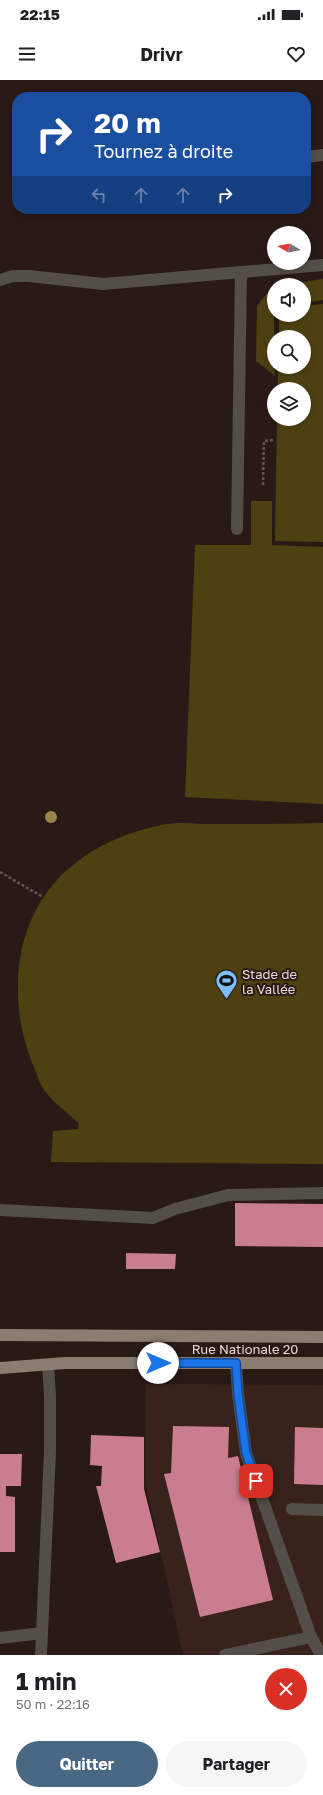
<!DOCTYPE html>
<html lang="fr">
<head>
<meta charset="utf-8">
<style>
	:root { --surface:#fff; --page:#f6f6f6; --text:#202124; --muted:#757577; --accent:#496884 }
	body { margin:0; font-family:"Golos Text",sans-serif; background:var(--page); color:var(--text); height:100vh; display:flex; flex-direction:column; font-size:15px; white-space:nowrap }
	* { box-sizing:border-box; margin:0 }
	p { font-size:13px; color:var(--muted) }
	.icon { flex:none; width:22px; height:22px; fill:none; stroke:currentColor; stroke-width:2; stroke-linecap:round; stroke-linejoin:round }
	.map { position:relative; height:1575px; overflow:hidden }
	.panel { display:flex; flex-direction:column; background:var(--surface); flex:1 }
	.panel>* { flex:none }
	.banner { position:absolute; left:12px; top:12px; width:299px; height:122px; border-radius:16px; box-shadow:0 2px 6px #0003; background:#1a4fa0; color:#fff; overflow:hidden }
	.needle { width:26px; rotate:280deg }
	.tools { position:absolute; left:267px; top:146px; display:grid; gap:8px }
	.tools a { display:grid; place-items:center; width:44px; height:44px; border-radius:50%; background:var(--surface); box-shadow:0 2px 6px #0003; font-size:20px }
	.pin { position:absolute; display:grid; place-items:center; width:34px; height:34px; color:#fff; margin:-17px; border-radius:8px; box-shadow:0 2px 6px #0006 }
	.me { position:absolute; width:44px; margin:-22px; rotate:90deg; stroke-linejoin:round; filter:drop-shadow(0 0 3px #0008) }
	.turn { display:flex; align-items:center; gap:14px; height:84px; padding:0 16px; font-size:18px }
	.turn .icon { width:52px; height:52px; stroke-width:2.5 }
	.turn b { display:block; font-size:28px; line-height:34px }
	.lanes { display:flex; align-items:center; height:38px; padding:0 16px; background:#0003; justify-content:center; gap:20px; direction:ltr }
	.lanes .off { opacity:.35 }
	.round { display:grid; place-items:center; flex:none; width:42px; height:42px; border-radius:21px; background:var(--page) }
	.headline { display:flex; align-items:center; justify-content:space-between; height:68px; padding:0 16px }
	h1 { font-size:24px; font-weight:700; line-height:30px }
	.primary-button { display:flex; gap:8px; margin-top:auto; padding:8px 16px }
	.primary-button a { flex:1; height:46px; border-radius:24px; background:var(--accent); color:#fff; font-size:16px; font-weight:700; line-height:46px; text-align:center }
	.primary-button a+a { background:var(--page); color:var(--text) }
	.status { display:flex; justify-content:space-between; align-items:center; height:28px; padding:0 20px; background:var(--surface); direction:ltr }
	.status svg { height:11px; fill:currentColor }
	header { display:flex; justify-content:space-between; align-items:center; height:52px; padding:0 16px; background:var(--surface); font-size:18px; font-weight:700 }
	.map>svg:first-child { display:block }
</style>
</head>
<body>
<div class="status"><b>22:15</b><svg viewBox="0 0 49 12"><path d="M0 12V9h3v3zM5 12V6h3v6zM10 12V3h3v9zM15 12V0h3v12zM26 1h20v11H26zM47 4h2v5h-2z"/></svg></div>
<header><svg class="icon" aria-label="menu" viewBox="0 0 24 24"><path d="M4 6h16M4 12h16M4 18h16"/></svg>Drivr<svg class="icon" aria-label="heart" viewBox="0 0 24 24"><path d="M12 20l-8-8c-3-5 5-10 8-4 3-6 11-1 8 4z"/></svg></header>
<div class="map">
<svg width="323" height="1575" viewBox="0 0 323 1575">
	<rect width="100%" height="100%" fill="#2a1a15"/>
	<!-- built -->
	<path fill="#39221c" d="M146,1304L323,1305V1575H183L146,1404Z"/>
	<!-- green -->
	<path fill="#4d4112" d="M323,199V220L304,223V205H281Z
		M274,207V287L275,296L256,281L257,226L271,208Z
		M323,224V462L275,461L277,339H304V309H278V287H304V257H279V235H304V226Z
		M251,421H272V465L323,467V724L185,717L195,465H251Z
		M323,743V1084L51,1082L53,1051L78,1049L79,1043C66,1032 54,1023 44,1010C40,1004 38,997 35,990C24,963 19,943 18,914C16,821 73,763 162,745C177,741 196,744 211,744C248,744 286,744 323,743Z"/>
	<!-- building -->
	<path fill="#c97d8e" d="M235,1123L323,1124V1167L235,1166Z
		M126,1173L176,1174L175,1189H126Z
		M173,1346L229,1347L228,1378L238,1376L273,1520L200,1537L164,1394L171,1393Z
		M295,1347L323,1348V1405L294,1404Z
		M91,1355L144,1357V1409L160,1472L116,1483L96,1406H101L102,1386L90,1385Z
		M0,1374H22L21,1406H6V1416L15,1417V1472H0Z"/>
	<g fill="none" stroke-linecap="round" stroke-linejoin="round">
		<!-- path -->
		<path stroke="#635450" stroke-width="2.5" stroke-dasharray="3 2" stroke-linecap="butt" d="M263,405L264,361L274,360
			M0,792L43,817"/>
		<!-- lane -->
		<path stroke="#544e48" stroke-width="12" d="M306,77L323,75
			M0,200L13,196H29L103,204L323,185
			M237,449L241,193
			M0,1130L153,1138L175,1129L228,1115L323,1113
			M236,1283L238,1314L246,1373L311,1557L321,1575
			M292,1429L323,1430
			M0,1558L42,1553
			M41,1575L50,1371V1316L48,1285
			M225,1575L311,1557"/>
		<!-- primary -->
		<path stroke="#8a7d71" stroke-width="12" d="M0,1255L323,1257
			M0,1288L65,1283H323"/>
	</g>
	<!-- trees -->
	<circle fill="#9a8449" cx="51" cy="737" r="6"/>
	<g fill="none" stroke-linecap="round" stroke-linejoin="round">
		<defs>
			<path id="route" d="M158,1283H236L238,1314L246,1373L256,1401"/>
		</defs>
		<!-- route casing -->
		<use href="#route" stroke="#114b97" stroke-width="10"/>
		<!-- route -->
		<use href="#route" stroke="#1a73e8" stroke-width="7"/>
	</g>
	<!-- icons -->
	<defs>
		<symbol id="stadium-pin" viewBox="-11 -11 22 30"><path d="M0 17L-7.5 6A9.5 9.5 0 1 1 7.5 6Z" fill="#7cbef9" stroke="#2a1a15"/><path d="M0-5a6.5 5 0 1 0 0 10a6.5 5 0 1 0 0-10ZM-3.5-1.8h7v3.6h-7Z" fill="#111"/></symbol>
	</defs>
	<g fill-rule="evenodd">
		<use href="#stadium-pin" x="214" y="888" width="25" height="34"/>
	</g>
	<g text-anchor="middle" stroke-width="4" stroke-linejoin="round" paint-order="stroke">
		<!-- poi labels -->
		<g font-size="13" fill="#e6dad7" stroke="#2a1a15" text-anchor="start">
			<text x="242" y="899">Stade de<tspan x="242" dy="15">la Vallée</tspan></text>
		</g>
		<!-- street labels -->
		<g font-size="13" fill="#e6dad7" stroke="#2a1a15">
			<text x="245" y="1274">Rue Nationale 20</text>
		</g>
	</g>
</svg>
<div class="tools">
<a><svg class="needle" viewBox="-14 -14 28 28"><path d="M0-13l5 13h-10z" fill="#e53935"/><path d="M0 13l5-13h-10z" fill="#757577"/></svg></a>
<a><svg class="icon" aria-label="sound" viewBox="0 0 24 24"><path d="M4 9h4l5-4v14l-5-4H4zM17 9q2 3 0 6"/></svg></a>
<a><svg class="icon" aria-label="search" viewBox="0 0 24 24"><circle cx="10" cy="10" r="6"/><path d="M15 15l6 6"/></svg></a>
<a><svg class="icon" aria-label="layers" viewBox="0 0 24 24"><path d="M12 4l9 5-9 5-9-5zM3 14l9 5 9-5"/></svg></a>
</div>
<div class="pin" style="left:256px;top:1401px;background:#d93025"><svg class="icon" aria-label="arrive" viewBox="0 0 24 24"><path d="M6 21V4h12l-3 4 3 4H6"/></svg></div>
<svg class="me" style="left:158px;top:1283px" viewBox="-20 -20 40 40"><circle r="19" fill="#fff"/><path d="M0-13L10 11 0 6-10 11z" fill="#1a73e8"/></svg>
<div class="banner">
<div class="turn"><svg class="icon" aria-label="right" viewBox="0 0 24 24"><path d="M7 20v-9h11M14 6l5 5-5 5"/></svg><div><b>20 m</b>Tournez à droite</div></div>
<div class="lanes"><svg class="icon off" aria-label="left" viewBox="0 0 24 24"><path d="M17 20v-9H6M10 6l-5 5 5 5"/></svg><svg class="icon off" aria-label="ahead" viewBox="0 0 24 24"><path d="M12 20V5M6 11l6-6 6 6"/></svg><svg class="icon off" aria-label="ahead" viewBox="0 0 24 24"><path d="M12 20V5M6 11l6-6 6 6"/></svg><svg class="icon" aria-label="right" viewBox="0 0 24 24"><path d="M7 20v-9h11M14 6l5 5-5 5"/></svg></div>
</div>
</div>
<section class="panel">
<div class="headline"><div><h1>1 min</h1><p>50 m · 22:16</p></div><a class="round" style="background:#d93025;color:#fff"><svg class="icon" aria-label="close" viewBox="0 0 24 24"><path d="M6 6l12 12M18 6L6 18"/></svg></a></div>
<div class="primary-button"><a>Quitter</a><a>Partager</a></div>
</section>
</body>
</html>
